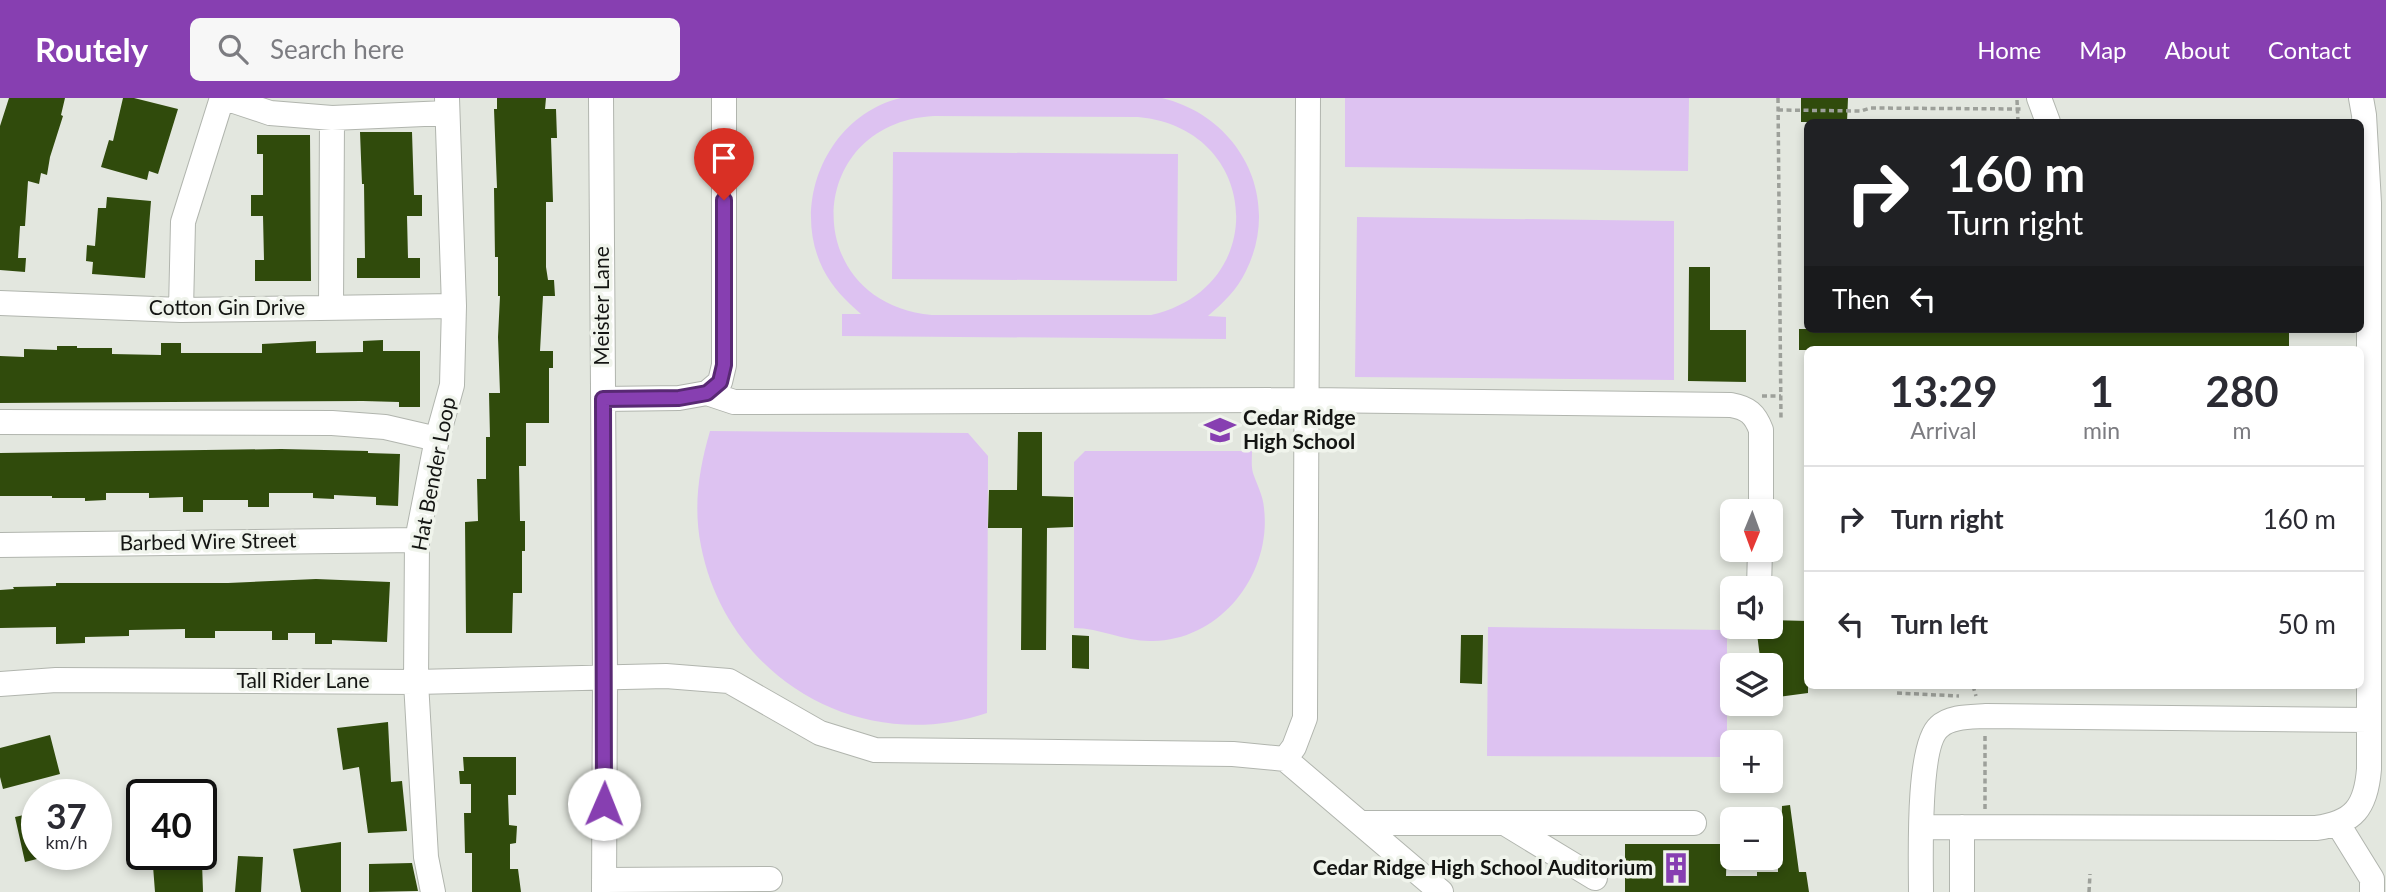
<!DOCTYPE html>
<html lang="en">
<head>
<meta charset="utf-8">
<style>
	:root { --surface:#fff; --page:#f7f7f7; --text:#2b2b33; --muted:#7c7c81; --line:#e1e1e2; --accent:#873fb1 }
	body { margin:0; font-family:Lato,sans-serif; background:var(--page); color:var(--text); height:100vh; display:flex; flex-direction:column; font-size:26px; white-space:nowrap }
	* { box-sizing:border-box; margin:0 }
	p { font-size:23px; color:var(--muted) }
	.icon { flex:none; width:38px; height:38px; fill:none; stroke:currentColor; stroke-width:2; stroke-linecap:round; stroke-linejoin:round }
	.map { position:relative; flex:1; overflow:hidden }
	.sheet { position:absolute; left:1804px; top:248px; width:560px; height:343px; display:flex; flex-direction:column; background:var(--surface); border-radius:10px; box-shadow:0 4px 10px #0003 }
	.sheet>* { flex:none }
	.hud { position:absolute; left:1804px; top:21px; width:560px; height:214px; border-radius:10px; box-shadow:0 4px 10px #0003; background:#202124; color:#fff; overflow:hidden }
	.needle { width:46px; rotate:181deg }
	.controls { position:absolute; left:1720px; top:401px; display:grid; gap:14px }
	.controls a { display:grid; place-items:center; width:63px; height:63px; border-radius:10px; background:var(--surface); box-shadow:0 4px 10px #0003; font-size:35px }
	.speed { position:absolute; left:21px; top:681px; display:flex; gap:14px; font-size:35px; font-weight:700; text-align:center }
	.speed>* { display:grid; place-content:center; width:91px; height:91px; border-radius:50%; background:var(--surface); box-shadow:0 4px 10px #0003; line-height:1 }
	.speed small { font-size:18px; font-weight:400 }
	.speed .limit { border:4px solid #111; border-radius:10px; background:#fff; color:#111 }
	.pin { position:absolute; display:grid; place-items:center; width:60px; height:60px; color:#fff; margin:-72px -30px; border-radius:50% 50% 50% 0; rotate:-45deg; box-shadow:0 0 7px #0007 }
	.pin .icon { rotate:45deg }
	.me { position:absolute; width:77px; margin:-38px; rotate:1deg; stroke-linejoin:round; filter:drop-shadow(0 0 5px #0008) }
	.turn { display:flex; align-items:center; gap:24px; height:147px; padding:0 28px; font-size:32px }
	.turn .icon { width:91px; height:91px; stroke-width:2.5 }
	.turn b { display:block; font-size:49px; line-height:60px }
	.then { display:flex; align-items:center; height:66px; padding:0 28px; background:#0003; gap:14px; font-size:26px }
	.eta { display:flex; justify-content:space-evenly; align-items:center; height:119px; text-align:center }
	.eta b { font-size:42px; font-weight:700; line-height:49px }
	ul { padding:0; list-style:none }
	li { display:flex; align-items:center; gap:21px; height:105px; padding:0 28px; border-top:2px solid var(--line) }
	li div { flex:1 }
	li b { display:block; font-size:26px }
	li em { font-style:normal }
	header { display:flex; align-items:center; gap:42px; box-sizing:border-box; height:98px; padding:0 35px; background:var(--accent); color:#fff }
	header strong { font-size:33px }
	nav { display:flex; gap:38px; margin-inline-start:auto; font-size:24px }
	.search { width:490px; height:63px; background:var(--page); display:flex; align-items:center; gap:18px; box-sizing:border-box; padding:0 24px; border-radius:10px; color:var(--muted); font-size:26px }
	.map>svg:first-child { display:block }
</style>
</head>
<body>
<header>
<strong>Routely</strong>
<div class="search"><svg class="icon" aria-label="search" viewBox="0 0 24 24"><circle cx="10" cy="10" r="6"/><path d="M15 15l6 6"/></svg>Search here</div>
<nav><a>Home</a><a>Map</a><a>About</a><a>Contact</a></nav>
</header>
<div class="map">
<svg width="2386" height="794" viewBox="0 0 2386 794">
	<rect width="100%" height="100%" fill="#e3e7df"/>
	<!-- green -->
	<path fill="#ddc2f1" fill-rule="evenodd" d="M901,0H1162C1240,19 1282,100 1246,173C1237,192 1223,205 1208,218L1226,219V241L842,238V216H861C846,203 832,189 823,171C790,105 828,17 901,0ZM934,18L1138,19C1261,30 1272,190 1151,217H932C799,205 802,25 934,18Z
		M1345,0H1689L1688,73L1345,69Z
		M893,54L1178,56L1177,183L892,181Z
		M1357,119L1674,123V282L1355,279Z
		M710,333L968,335L988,358L987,615C859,658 727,580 701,448C693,408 699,371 710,333Z
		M1085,353H1252C1252,360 1251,368 1253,375C1257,387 1263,397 1264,410C1272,476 1221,542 1153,543C1125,544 1101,530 1074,530V364Z
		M1488,529L1727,532V659L1487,658Z"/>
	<!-- building -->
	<path fill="#304b0c" d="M9,0H65L61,17L63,18L50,59L47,77L41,75L39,86L28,83L25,128H20L18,160H26L25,174L0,172V28Z
		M123,0H134L178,11L158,76L149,73L147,82L101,69L109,42L113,43Z
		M497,0H546L545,11H556L557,40H551L553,104H546V169L548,182H554L555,198H543L540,253H553V270H549V325H526V368H519L520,423H525V453H522V495H513L512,535H466L465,424L478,423L477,381H486V339H490L489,295H500L498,239L500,198H498V159H495L494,90H497L494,11H497Z
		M1801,0H1848L1847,24H1801Z
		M360,34H412L414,97H422V118H407L408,160H420V180H357V160H365L364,86H362Z
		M257,37H310L311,183H255V162H264L263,118H251V97H263V56H257Z
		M107,99L151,103L145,180L92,176L93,164L86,163L87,147L95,148L98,110H106Z
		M1689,169H1710V232H1746V284L1688,283Z
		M1799,231H2207L2289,233V252H1799Z
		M383,242V253H420V309H399V304L363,303L0,305V258L24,259V251L57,252V248H77V250H112V256L161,257V245H181V255H262V246L316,243V255L363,254V243Z
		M1018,334H1042V398L1073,399V429L1047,430L1046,552H1021L1022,430H988L989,392H1017Z
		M281,351L368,353V355L400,356L398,408L376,407V399L334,397V401L313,400V395H269V409H248V402H203V414H183V399L149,400V395H106V402L85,403V400H52V398H0V355Z
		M316,481L390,484L387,544L332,542V546H315V535H288V542H272V533H215V540H185V531L129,532V538L85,539V545L56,546V529L0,530V492L14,491L13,489L56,488V485H228Z
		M1771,522L1808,523V595L1771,600V567H1761L1756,528H1771Z
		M1072,537L1089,538V571L1072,570Z
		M1461,537H1483L1482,586L1460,585Z
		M388,624L391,684L402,683L407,733L368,735L359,669L343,672L337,630Z
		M50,637L60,676L3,691L0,679V650Z
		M463,659H516V697H508L509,727L517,728L516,745L510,746V771H518L521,794H472V755H465L464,715H471V686H460L459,673H464Z
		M1790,707L1799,774H1806L1809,794H1625V746H1727L1726,778H1757V774H1778V765L1781,766L1782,708Z
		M37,714V761L25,764L15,719Z
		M341,744V794H301L293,751Z
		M238,758L263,759L261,794H235Z
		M202,764L203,794H155L153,768Z
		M412,765L418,793L369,794V766Z"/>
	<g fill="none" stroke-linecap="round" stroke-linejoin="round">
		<defs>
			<path id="minor" d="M225,0L270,15L332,20L447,15
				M601,0L605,579L604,794
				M2039,0L2048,24
				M0,205L181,212L454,208
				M331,209L332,20
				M181,212L183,124L222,0
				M707,295L734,304L1307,302L1731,307C1748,310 1755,316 1761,332V413
				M603,301L679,300L707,295L720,284L724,267V0
				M0,324L332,325L385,329L437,341
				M0,447L417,442
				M1759,490L1760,452
				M0,586L56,582L416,584L666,578L729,583L820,635L875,652L1233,656L1285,661L1441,794
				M1285,661L1294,649L1305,620L1308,0
				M1361,725H1694
				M1506,726L1595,780
				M2338,726L2372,781V794
				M1922,729L2316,730C2354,725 2366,709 2369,671V105L2364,17L2361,0
				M604,782L770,781
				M433,794L426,759L416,584L417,442L437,341L452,287L454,208L447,0
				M1921,794C1921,763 1917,648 1939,629C1950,618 1971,619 1986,618L2368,622
				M1962,794V729"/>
		</defs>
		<!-- minor casing -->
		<use href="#minor" stroke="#b1b5ae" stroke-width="26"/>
		<!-- path -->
		<path stroke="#9da09a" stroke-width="3.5" stroke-dasharray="5 3.5" stroke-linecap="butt" d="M1778,0L1781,323
			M2017,2L2018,24
			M1778,12L1861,13L1870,10L2021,11
			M1762,298H1781
			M1973,588L1976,598
			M1897,595L1959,598
			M1985,638V711
			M2089,794L2090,776"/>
		<!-- minor -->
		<use href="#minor" stroke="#fff" stroke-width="24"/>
	</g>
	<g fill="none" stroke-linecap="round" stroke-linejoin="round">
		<defs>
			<path id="route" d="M604,706L603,301L679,300L707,295L720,284L724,267V102"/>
		</defs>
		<!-- route casing -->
		<use href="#route" stroke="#582973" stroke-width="18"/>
		<!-- route -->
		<use href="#route" stroke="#873fb1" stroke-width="12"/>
	</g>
	<!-- icons -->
	<defs>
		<symbol id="school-bare" viewBox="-9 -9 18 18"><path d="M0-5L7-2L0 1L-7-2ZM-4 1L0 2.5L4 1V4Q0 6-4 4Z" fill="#873fb1" stroke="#f0f4ec" stroke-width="2.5" paint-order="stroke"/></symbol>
		<symbol id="building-bare" viewBox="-9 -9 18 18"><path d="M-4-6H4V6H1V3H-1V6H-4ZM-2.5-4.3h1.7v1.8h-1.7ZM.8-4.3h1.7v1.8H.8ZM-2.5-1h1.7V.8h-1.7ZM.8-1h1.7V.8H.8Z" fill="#873fb1" stroke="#f0f4ec" stroke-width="2.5" paint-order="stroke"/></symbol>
	</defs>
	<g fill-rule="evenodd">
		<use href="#school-bare" x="1198" y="310" width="44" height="44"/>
		<use href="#building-bare" x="1654" y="748" width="44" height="44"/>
	</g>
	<g text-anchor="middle" stroke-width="7" stroke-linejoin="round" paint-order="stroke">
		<!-- street labels -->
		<g font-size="21" fill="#141513" stroke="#f0f4ec">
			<text transform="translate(602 208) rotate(-90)" y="7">Meister Lane</text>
			<text x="227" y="217">Cotton Gin Drive</text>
			<text transform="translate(434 376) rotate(-79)" y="7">Hat Bender Loop</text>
			<text transform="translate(208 444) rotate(-1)" y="7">Barbed Wire Street</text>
			<text x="303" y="590">Tall Rider Lane</text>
		</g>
		<!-- poi labels -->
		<g font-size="21" font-weight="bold" fill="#141513" stroke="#f0f4ec" text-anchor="start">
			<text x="1243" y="327">Cedar Ridge<tspan x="1243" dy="24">High School</tspan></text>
			<text x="1653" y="777" text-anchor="end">Cedar Ridge High School Auditorium</text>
		</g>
	</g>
</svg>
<div class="controls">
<a><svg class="needle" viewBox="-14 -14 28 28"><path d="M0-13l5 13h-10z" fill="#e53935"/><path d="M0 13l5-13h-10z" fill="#7c7c81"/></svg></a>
<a><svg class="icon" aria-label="sound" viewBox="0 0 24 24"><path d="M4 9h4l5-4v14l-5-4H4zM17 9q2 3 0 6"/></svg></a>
<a><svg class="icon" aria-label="layers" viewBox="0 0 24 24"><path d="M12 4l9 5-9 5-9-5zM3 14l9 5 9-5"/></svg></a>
<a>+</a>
<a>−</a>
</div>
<div class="speed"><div>37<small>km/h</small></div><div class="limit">40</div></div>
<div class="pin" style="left:724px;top:102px;background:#d93025"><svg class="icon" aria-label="arrive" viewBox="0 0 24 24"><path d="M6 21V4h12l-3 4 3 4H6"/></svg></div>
<svg class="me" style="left:604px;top:706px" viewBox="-20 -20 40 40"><circle r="19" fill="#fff"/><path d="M0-13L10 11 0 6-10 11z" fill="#873fb1"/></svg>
<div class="hud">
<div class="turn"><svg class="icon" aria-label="right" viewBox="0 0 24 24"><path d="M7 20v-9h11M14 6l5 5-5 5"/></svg><div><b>160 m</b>Turn right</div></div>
<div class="then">Then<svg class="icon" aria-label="left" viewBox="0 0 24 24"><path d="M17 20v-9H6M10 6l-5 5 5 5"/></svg></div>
</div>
<section class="sheet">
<div class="eta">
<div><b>13:29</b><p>Arrival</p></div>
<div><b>1</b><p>min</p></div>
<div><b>280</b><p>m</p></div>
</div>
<ul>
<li><svg class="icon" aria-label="right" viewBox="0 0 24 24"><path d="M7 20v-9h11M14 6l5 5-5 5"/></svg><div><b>Turn right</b></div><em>160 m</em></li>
<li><svg class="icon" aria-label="left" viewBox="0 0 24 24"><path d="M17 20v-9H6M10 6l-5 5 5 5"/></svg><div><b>Turn left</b></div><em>50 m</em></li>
</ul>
</section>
</div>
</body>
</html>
